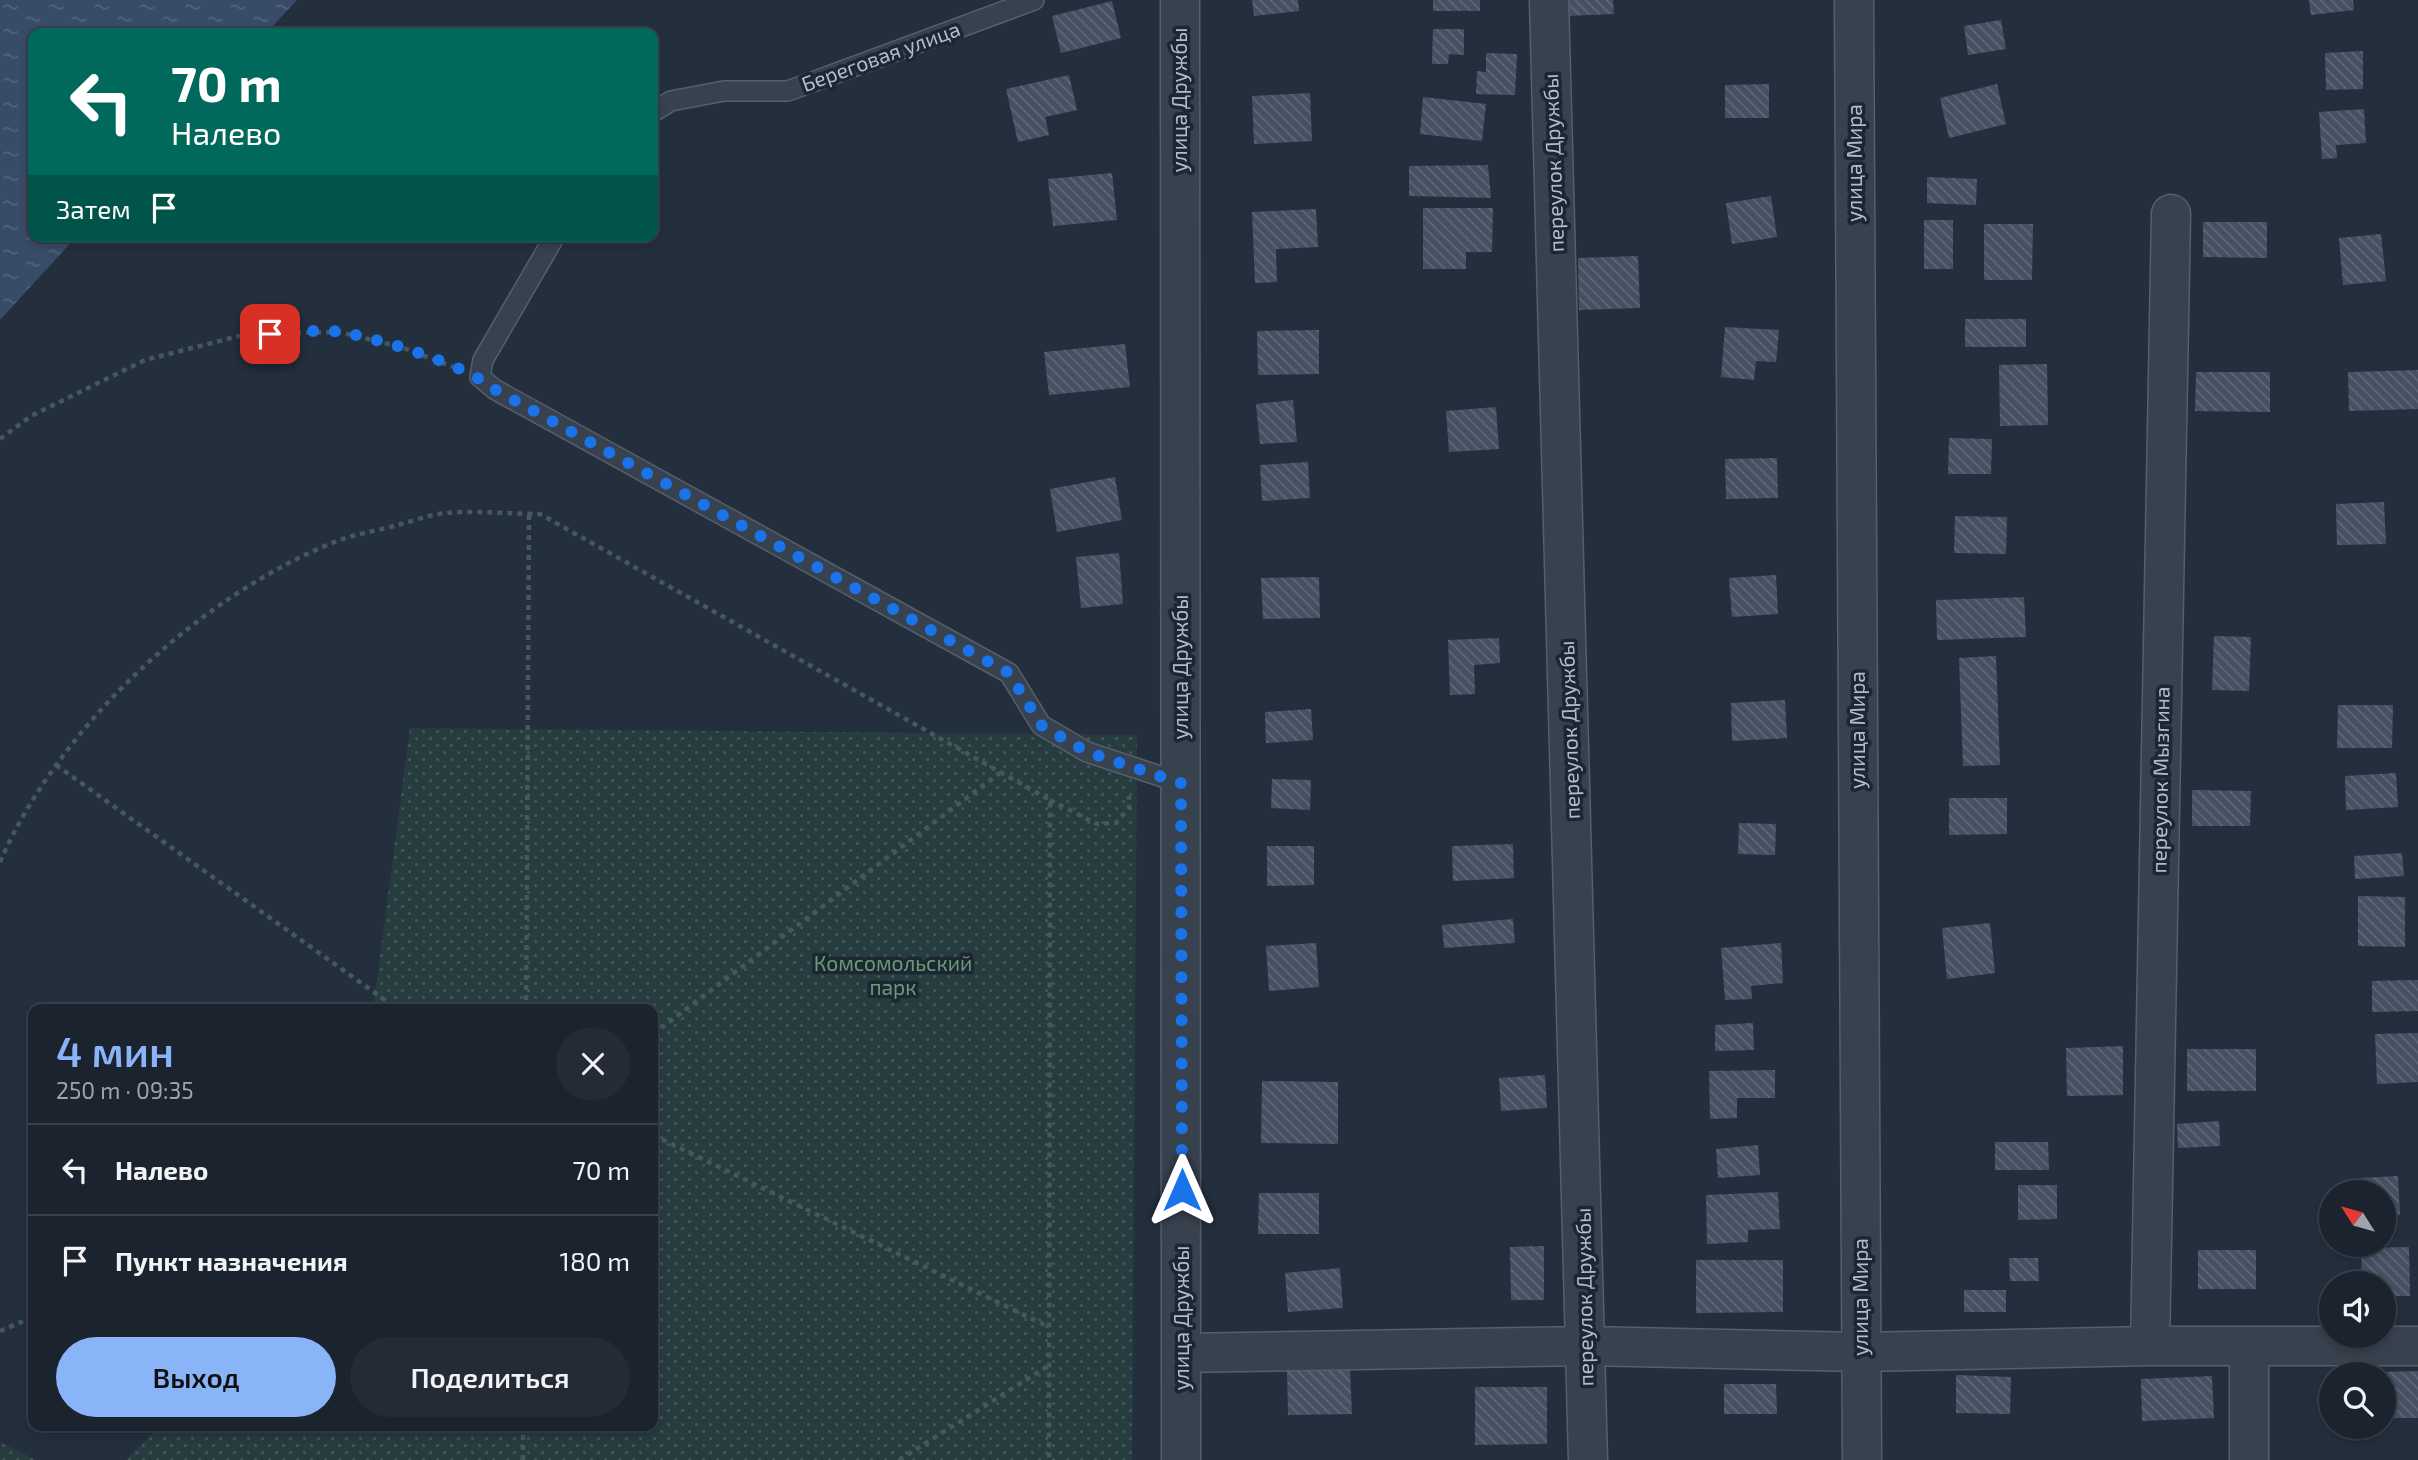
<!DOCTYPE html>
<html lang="ru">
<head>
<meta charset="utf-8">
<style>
	:root { --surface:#1b232e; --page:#242b36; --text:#f1f3f6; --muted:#a0a4aa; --line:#39404a; --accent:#8ab4f8 }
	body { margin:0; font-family:"Exo 2",sans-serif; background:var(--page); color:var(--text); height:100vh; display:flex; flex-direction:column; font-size:26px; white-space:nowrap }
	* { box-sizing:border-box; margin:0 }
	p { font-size:23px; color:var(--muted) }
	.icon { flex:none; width:38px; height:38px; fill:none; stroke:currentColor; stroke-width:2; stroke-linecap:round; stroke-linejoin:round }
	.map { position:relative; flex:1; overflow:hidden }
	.panel { position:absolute; left:28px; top:1004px; width:630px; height:427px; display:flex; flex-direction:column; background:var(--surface); border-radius:14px; box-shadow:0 4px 10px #0003,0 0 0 2px var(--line) }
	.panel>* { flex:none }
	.top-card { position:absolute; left:28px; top:28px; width:630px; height:214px; border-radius:14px; box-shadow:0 4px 10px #0003,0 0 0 2px var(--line); background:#00695c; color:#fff; overflow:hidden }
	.needle { width:46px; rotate:307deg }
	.controls { position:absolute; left:2319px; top:1180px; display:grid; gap:14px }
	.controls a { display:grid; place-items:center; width:77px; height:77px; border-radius:50%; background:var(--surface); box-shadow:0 4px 10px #0003,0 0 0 2px var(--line); font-size:35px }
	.pin { position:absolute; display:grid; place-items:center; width:60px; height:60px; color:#fff; margin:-30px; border-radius:14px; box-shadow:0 4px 10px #0006 }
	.me { position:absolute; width:77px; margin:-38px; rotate:0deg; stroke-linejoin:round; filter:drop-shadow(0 0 5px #0008) }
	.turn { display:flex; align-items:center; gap:24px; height:147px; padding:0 28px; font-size:32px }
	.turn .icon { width:91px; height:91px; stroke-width:2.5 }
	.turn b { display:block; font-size:49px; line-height:60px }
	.then { display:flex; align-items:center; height:66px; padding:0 28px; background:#0003; gap:14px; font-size:26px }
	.round { display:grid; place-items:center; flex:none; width:74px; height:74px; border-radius:37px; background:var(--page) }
	.summary { display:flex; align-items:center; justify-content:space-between; height:119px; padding:0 28px }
	h1 { font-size:42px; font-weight:600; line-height:52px; color:var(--accent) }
	.button { display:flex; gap:14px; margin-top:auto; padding:14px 28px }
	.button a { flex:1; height:80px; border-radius:42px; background:var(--accent); color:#111; font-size:28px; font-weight:600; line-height:80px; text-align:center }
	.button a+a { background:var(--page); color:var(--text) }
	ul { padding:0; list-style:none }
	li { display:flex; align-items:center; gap:21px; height:91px; padding:0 28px; border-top:2px solid var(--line) }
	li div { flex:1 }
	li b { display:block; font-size:26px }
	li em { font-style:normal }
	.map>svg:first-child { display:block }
</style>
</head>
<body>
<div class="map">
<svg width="2418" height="1460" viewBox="0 0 2418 1460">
	<defs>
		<pattern id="park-dots" width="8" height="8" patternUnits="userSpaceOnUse" patternTransform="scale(1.75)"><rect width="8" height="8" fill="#263c3f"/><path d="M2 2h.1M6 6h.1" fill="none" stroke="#435659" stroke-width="1.8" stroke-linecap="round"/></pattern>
		<pattern id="water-ripples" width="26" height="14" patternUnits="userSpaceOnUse" patternTransform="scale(1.75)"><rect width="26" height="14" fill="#394c67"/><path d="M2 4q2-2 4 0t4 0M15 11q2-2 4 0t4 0" fill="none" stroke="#53647b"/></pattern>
		<pattern id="building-back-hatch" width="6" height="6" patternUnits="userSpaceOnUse" patternTransform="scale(1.75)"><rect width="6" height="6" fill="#455162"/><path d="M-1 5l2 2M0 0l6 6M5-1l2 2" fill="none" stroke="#5d6877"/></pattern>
	</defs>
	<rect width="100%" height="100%" fill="#242f3e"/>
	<!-- park -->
	<path fill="url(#park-dots)" d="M410,728L1137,735L1132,1460H126L160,1426H653V1010H373Z
		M0,1442L36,1460H0Z"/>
	<!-- water -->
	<path fill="url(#water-ripples)" d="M0,0H297L266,33H33V236H77L0,320Z"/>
	<!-- building -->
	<path fill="url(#building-back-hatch)" d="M1252,0H1298L1299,11L1254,16Z
		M1433,0H1480V11H1433Z
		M1566,0H1613L1614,14L1566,16Z
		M2309,0H2353L2354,10L2311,15Z
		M1112,1L1121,38L1061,53L1052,16Z
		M2001,20L2006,49L1968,55L1964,26Z
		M1433,29H1464V55L1449,54L1448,64H1432Z
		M2363,51V89L2326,90L2325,53Z
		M1486,53L1517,54L1515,95L1476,94L1477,71L1486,72Z
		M1069,75L1077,110L1045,117L1049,135L1018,142L1006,89Z
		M1769,84V118H1725V85Z
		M1997,84L2006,124L1949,138L1940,98Z
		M1310,93L1312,141L1254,144L1252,96Z
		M1423,97L1486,104L1482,141L1420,134Z
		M2364,109L2366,143L2336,145L2337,158L2322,159L2319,112Z
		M1488,165L1491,198L1409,196V166Z
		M1112,173L1117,220L1053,226L1048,179Z
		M1927,177L1977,179L1976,205L1927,203Z
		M1771,196L1777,237L1732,244L1726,203Z
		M1423,208H1493L1492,252H1466V269H1423Z
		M1316,209L1318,247L1276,249L1277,282L1255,283L1252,212Z
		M1924,220H1953V269H1924Z
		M2203,222H2267V258L2203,257Z
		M1984,224H2033L2032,280H1984Z
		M2381,234L2386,281L2343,285L2339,238Z
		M1638,256L1640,308L1579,310L1578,258Z
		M1965,319H2026V347H1965Z
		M1725,327L1779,330L1776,362L1756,361L1754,380L1721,377Z
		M1319,330V374L1258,375L1257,331Z
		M1125,344L1130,387L1049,395L1044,352Z
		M2047,364L2048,425L2000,426L1999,365Z
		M2418,370V409L2349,411L2348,372Z
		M2196,372H2270V412L2195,411Z
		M1293,400L1297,442L1260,444L1256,404Z
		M1496,407L1499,449L1449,452L1446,411Z
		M1949,438L1992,439L1991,474H1948Z
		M1777,458L1778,498L1726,499L1725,459Z
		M1308,462L1310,498L1262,501L1260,465Z
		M1115,477L1122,520L1057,532L1050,489Z
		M2384,502L2386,544L2337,545L2336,504Z
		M1955,516L2007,517L2006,554L1954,553Z
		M1119,553L1123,604L1081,608L1076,557Z
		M1776,575L1778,614L1732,617L1729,578Z
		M1319,577L1320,618L1263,619L1261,578Z
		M2024,597L2026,637L1937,640L1936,600Z
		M2214,636L2251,637L2249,691L2212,690Z
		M1499,638L1500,663L1474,665L1475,694L1450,695L1448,640Z
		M1996,656L2000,765L1963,766L1959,658Z
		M1785,700L1787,738L1732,741L1731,703Z
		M2338,705H2393L2392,748H2337Z
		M1311,709L1313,740L1266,743L1265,712Z
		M2396,773L2398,807L2346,810L2345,776Z
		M1272,779L1311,780L1310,810L1271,808Z
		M2192,790L2251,791L2250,826H2192Z
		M1949,798H2007V834L1949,835Z
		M1739,823L1776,824L1775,855L1738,854Z
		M1513,844L1514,878L1453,881L1452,846Z
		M1267,846H1314V885L1267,886Z
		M2402,853L2404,876L2355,879L2354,856Z
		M2358,896L2405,897V947L2358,946Z
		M1513,919L1515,943L1444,948L1442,925Z
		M1990,923L1995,973L1947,979L1942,928Z
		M1316,943L1319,987L1269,991L1266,946Z
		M1781,943L1783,983L1751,986L1752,999L1725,1000L1721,948Z
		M2418,980V1011L2372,1012V981Z
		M1753,1023L1754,1050L1715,1051V1025Z
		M2418,1033V1082L2377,1084L2375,1034Z
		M2123,1046V1095L2067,1096L2066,1048Z
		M2187,1049H2256V1091H2187Z
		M1775,1070V1098H1737V1118L1710,1119L1709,1071Z
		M1545,1075L1547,1108L1501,1111L1499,1078Z
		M1262,1081L1338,1082V1144L1261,1143Z
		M2219,1121L2220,1146L2178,1148L2177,1124Z
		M1995,1142H2048L2049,1170H1995Z
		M1758,1145L1760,1175L1718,1178L1716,1149Z
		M2398,1176L2400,1215H2384V1192H2361V1178Z
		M2018,1185H2057V1219L2018,1220Z
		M1778,1192L1780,1229L1748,1230V1242L1707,1244L1706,1195Z
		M1259,1193H1319V1234H1258Z
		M1544,1246V1300H1511L1510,1247Z
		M2409,1247L2410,1296H2384V1283H2362L2361,1248Z
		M2198,1250H2256V1289H2198Z
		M2009,1258H2038L2039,1281H2010Z
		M1696,1260H1783V1312L1696,1313Z
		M1340,1268L1343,1308L1288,1312L1285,1273Z
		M1964,1290H2006V1312H1964Z
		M1350,1370L1352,1414L1288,1415L1287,1371Z
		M2418,1371V1418H2384V1372Z
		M1956,1375L2011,1377L2010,1414L1956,1413Z
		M2212,1376L2214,1418L2142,1421L2141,1379Z
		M1724,1384H1776L1777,1414H1724Z
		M1475,1387H1547V1444L1475,1445Z"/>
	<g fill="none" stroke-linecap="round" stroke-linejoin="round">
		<defs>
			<path id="service" d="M653,112L671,101L724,91H788L1034,0
				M555,236L483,360L480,377L494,389L1009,673L1041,725L1087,752L1181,783"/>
			<path id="minor" d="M1180,0L1181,1460
				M1549,0L1588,1460
				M1854,0L1862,1460
				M2150,1346L2171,214
				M2249,1347V1460
				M1182,1353L1587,1346L1861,1352L2150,1346H2418"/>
		</defs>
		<!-- service casing -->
		<use href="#service" stroke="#565f6c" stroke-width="22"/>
		<!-- minor casing -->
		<use href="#minor" stroke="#565f6c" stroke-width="41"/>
		<!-- path -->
		<path stroke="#44595c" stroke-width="4.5" stroke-dasharray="5 5" stroke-linecap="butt" d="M0,439L31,416L145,360L247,334L339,332L401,347L453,367
			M56,765L399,1010
			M1050,800L1097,824L1116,823L1129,808V796
			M0,862C59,726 200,595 337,541C355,534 375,531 394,526C410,522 428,515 445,513C476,510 509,514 540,514L1050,800L1049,1460
			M526,1010L529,514
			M653,1034L1001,772
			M653,1135L1049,1327
			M0,1331L33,1317
			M523,1460V1426
			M899,1460L1048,1366"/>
		<!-- service -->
		<use href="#service" stroke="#38414e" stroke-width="19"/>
		<!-- minor -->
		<use href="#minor" stroke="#38414e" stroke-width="38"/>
	</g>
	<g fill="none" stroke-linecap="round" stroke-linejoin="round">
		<!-- route -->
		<path stroke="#1a73e8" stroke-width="12" stroke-dasharray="0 21.6" d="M270,334C292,333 319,329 341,332C381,339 464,364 494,389L1009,673L1041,725L1087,752L1181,783L1182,1190"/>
	</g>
	<g text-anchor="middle" stroke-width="7" stroke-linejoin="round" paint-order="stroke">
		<!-- street labels -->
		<g font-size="21" fill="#b4bcc9" stroke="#1d2633">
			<text transform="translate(881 57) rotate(-20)" y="7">Береговая улица</text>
			<text transform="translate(1180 100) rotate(-90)" y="7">улица Дружбы</text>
			<text transform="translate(1554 163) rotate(-92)" y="7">переулок Дружбы</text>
			<text transform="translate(1855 163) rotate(-90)" y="7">улица Мира</text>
			<text transform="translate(1181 667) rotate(-90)" y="7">улица Дружбы</text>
			<text transform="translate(1570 730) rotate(-92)" y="7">переулок Дружбы</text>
			<text transform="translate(1858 730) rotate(-90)" y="7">улица Мира</text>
			<text transform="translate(2161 780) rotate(-89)" y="7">переулок Мызгина</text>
			<text transform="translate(1585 1297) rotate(-91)" y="7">переулок Дружбы</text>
			<text transform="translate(1861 1297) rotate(-90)" y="7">улица Мира</text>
			<text transform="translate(1182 1318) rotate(-90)" y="7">улица Дружбы</text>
		</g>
		<!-- park labels -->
		<g font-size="21" fill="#6b9a76" stroke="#1d2633">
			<text x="893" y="971">Комсомольский<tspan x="893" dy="24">парк</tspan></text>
		</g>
	</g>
</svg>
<div class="controls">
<a><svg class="needle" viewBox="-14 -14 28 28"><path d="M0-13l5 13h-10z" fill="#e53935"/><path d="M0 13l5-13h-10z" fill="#a0a4aa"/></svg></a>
<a><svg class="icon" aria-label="sound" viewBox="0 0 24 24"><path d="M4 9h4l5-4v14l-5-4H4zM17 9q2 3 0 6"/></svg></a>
<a><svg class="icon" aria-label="search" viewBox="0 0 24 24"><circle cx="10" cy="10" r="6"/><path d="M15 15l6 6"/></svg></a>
</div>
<div class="pin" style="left:270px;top:334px;background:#d93025"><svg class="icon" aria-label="arrive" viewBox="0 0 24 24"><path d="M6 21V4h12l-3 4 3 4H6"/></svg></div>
<svg class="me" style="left:1182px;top:1190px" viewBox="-20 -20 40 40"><path d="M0-17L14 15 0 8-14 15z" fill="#1a73e8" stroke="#fff" stroke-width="4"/></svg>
<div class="top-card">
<div class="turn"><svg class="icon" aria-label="left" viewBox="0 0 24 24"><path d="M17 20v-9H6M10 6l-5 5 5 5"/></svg><div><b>70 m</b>Налево</div></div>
<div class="then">Затем<svg class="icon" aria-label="arrive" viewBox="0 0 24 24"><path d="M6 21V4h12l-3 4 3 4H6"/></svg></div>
</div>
<section class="panel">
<div class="summary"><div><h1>4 мин</h1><p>250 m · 09:35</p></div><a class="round"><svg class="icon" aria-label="close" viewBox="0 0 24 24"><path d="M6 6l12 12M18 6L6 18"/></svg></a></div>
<ul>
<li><svg class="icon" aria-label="left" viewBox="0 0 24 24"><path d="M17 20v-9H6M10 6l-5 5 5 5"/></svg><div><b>Налево</b></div><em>70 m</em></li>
<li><svg class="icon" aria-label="arrive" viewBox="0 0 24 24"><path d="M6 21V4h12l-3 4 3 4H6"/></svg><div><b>Пункт назначения</b></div><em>180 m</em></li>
</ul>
<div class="button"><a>Выход</a><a>Поделиться</a></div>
</section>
</div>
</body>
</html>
